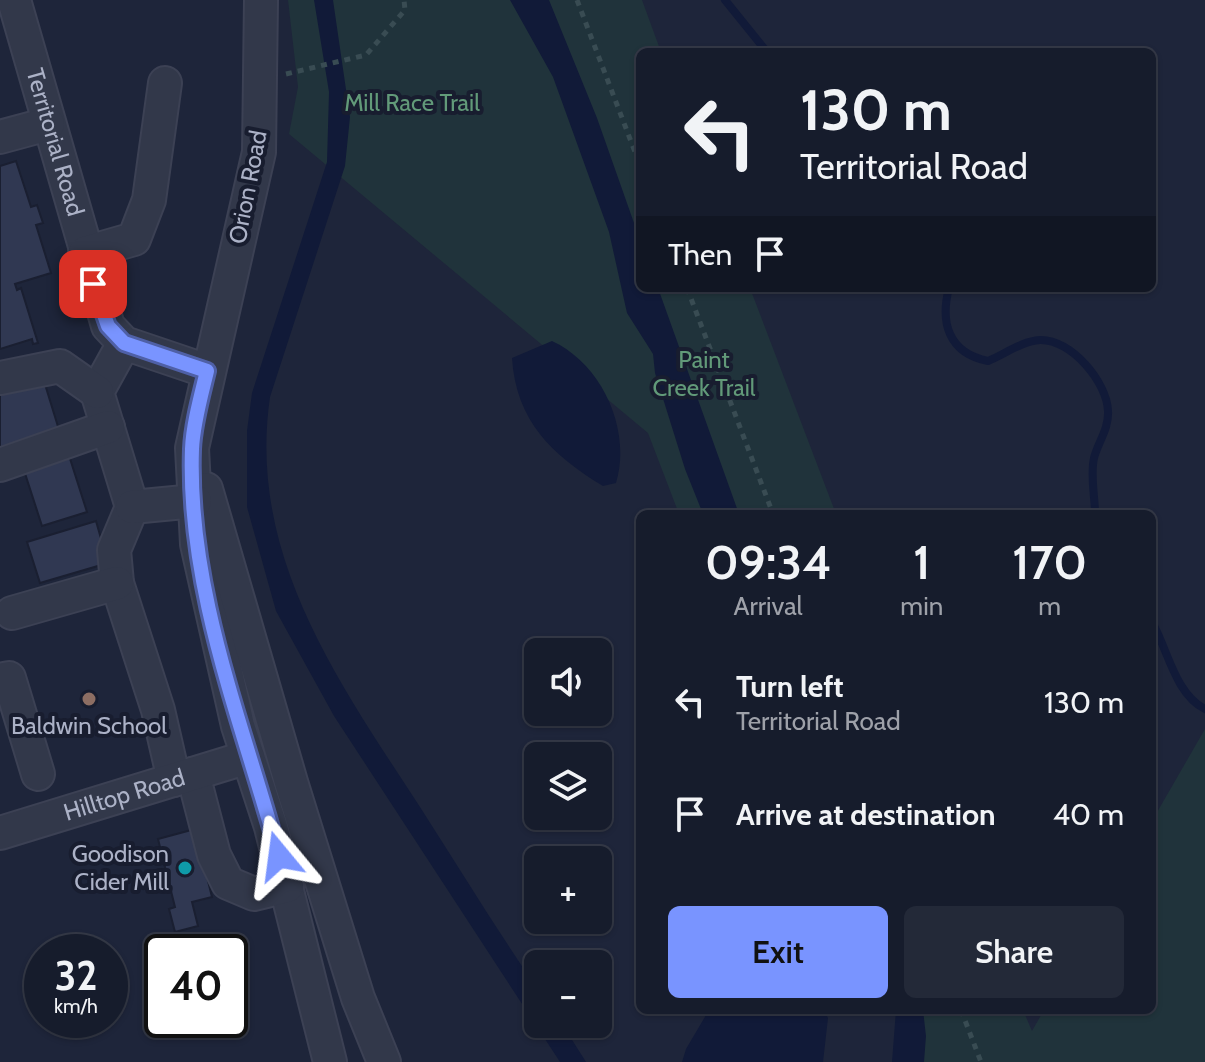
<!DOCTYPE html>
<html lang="en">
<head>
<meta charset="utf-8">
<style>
	:root { --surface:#161c2c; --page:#232938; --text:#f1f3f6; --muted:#9ea1a9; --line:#353a48; --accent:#7994ff }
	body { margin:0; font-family:Cabin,sans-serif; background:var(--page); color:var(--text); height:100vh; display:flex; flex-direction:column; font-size:30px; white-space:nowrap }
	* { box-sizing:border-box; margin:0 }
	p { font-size:26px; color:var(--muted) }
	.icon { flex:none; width:44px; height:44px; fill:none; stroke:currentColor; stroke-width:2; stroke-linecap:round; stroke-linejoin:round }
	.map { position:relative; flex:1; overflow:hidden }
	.sheet { position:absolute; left:636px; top:510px; width:520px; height:504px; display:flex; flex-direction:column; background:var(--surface); border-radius:12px; box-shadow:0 2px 6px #0004,0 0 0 2px var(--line) }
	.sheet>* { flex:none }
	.hud { position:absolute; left:636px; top:48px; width:520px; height:244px; border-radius:12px; box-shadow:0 2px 6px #0004,0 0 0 2px var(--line); background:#161c2c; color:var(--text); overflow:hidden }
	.buttons { position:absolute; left:524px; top:638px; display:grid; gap:16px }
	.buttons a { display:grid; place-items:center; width:88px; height:88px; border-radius:12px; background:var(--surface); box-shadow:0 2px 6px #0004,0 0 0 2px var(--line); font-size:40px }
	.speed { position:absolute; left:24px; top:934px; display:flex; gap:16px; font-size:40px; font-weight:700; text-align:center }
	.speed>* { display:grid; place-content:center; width:104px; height:104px; border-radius:50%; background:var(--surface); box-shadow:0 2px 6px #0004,0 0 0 2px var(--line); line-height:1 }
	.speed small { font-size:20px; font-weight:400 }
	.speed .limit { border:4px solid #111; border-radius:12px; background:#fff; color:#111 }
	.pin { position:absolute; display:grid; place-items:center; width:68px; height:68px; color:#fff; margin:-34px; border-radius:16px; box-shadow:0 4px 12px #0006 }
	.me { position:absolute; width:88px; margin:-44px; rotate:344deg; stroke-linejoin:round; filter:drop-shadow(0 0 6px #0008) }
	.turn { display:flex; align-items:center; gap:28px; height:168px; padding:0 32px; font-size:36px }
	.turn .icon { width:104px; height:104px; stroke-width:2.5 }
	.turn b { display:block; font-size:56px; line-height:68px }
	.then { display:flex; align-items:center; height:76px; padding:0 32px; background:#0003; gap:16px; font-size:30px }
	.eta { display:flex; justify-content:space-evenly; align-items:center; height:136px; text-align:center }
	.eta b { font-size:48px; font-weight:600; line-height:56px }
	.primary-button { display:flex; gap:16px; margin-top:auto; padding:16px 32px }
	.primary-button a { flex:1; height:92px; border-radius:12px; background:var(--accent); color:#111; font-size:32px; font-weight:600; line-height:92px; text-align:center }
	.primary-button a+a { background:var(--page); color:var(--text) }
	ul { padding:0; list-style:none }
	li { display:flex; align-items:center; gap:24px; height:112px; padding:0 32px }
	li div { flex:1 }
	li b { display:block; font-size:30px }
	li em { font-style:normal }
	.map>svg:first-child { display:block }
</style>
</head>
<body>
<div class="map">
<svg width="1205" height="1062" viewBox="0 0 1205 1062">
	<rect width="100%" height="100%" fill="#1e253a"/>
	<!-- green -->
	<path fill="#20333b" d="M288,0H642L661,52H640V288H750L836,514H679L648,433L289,134L298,87Z
		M1205,729V1062H919L899,1010H1023L1032,1031L1044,1010H1152V821Z"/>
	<!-- water -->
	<path fill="#111a38" d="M314,0H333L350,117L345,166L270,397C247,555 338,681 420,807C459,868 497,930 538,990V1024H562L586,1062H560L334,716L276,611L247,507V431L252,393L327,162L329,92Z
		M510,0H549L597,118L640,240V288H658L739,514H703L685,469L655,373L653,354L627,313L609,232L553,77Z
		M552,341C602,364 632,430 616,483L603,486C552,455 516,421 512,358Z
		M709,1010H824L828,1018L823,1062H682L686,1049Z
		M896,1010H923L926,1036L924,1062H892Z"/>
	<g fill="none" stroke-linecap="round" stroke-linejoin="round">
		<!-- stream -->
		<path stroke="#111a38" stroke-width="8" d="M725,0L767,52
			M949,288C940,322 948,353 988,361C1005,354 1022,341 1040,340C1071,339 1107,382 1108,411C1109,429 1098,442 1094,458C1090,476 1095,496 1095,514
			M1152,622C1168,650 1175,694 1205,709"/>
	</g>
	<!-- building -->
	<path fill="#303852" stroke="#1a1f31" stroke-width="2" d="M16,161L31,207L37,205L43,223L36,225L51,273L15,284L17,290L21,288L38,343L33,344L32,339L0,349V166Z
		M44,381L60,433L0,452V395Z
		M66,446L87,512L42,526L21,461Z
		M96,521L108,563L40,583L27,542Z
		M195,829L212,897L192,902L198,926L175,932L169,909L175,907L158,839Z"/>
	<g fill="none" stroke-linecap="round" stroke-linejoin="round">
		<defs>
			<g id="minor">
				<path id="s1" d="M14,0L108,326L124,343L207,371"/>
				<path d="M261,0L259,152L192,448L197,544L238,726L271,827L330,1062"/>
				<path d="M0,137L48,124"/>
				<path d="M85,253L134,239L149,200L165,83"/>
				<path d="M124,343L97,392L132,507L114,550L117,583L158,710L174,780"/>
				<path d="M0,378L60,366L97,392"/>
				<path d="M0,465L108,427"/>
				<path d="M206,489L291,782L358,998L384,1062"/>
				<path d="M132,507L195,501"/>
				<path d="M12,613L117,583"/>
				<path d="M0,680L9,678L38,774"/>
				<path d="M193,774L214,855L228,883L254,894L287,886"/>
				<path id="s2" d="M0,833L248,757"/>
			</g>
		</defs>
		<!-- minor casing -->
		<use href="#minor" stroke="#3c4154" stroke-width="36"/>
		<!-- path -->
		<path stroke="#394c53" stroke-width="5" stroke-dasharray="6 6" stroke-linecap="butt" d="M577,0L640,165
			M286,74L366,55L405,10L404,0
			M687,288L773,514
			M961,1010L981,1062"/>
		<!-- minor -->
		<use href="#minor" stroke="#32384a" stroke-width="32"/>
	</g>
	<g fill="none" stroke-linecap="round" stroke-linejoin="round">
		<defs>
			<path id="route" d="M93,284L108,326L124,343L207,371C201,396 193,424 192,449C187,590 243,724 279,856"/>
		</defs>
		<!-- route casing -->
		<use href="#route" stroke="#4f60a6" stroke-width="20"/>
		<!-- route -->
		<use href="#route" stroke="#7994ff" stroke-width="14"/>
	</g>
	<!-- markers -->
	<circle fill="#8d6e63" stroke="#181d2f" stroke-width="3" cx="89" cy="699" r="8"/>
	<circle fill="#0f9aa8" stroke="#181d2f" stroke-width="3" cx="185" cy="868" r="8"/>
	<g text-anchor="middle" stroke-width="8" stroke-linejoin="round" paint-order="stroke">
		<!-- park labels -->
		<g font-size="24" fill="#629a79" stroke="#181d2f">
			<text x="412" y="111">Mill Race Trail</text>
			<text x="704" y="368">Paint<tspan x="704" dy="28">Creek Trail</tspan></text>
		</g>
		<!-- street labels -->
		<g font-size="24" fill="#acb2c7" stroke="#181d2f">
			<text dy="8" stroke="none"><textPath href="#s1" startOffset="148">Territorial Road</textPath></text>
			<text transform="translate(248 187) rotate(-79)" y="8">Orion Road</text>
			<text dy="8" stroke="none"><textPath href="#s2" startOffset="130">Hilltop Road</textPath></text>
		</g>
		<!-- poi labels -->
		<g font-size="24" fill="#acb2c7" stroke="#181d2f">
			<text x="89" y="734">Baldwin School</text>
			<text x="169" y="862" text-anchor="end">Goodison<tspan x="169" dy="28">Cider Mill</tspan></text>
		</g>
	</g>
</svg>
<div class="buttons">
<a><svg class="icon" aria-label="sound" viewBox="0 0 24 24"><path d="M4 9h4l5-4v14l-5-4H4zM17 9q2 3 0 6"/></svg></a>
<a><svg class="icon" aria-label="layers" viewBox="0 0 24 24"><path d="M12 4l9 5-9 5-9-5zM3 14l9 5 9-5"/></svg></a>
<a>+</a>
<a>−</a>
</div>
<div class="speed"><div>32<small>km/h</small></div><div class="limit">40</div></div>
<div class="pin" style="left:93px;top:284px;background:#d93025"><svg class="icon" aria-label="arrive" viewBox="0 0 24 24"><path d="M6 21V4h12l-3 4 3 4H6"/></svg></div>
<svg class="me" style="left:279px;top:856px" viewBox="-20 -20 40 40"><path d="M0-17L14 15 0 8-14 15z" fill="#7994ff" stroke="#fff" stroke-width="4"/></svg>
<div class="hud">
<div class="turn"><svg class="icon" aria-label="left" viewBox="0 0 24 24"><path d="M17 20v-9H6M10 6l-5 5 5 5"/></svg><div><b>130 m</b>Territorial Road</div></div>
<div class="then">Then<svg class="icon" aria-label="arrive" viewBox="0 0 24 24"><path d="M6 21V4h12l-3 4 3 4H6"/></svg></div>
</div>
<section class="sheet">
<div class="eta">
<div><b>09:34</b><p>Arrival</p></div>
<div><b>1</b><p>min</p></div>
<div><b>170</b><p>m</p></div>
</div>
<ul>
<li><svg class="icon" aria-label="left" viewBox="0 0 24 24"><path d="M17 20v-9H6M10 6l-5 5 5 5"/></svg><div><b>Turn left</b><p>Territorial Road</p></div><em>130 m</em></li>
<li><svg class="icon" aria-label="arrive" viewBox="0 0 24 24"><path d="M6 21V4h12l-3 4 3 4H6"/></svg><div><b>Arrive at destination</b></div><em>40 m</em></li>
</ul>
<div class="primary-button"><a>Exit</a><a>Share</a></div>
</section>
</div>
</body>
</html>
